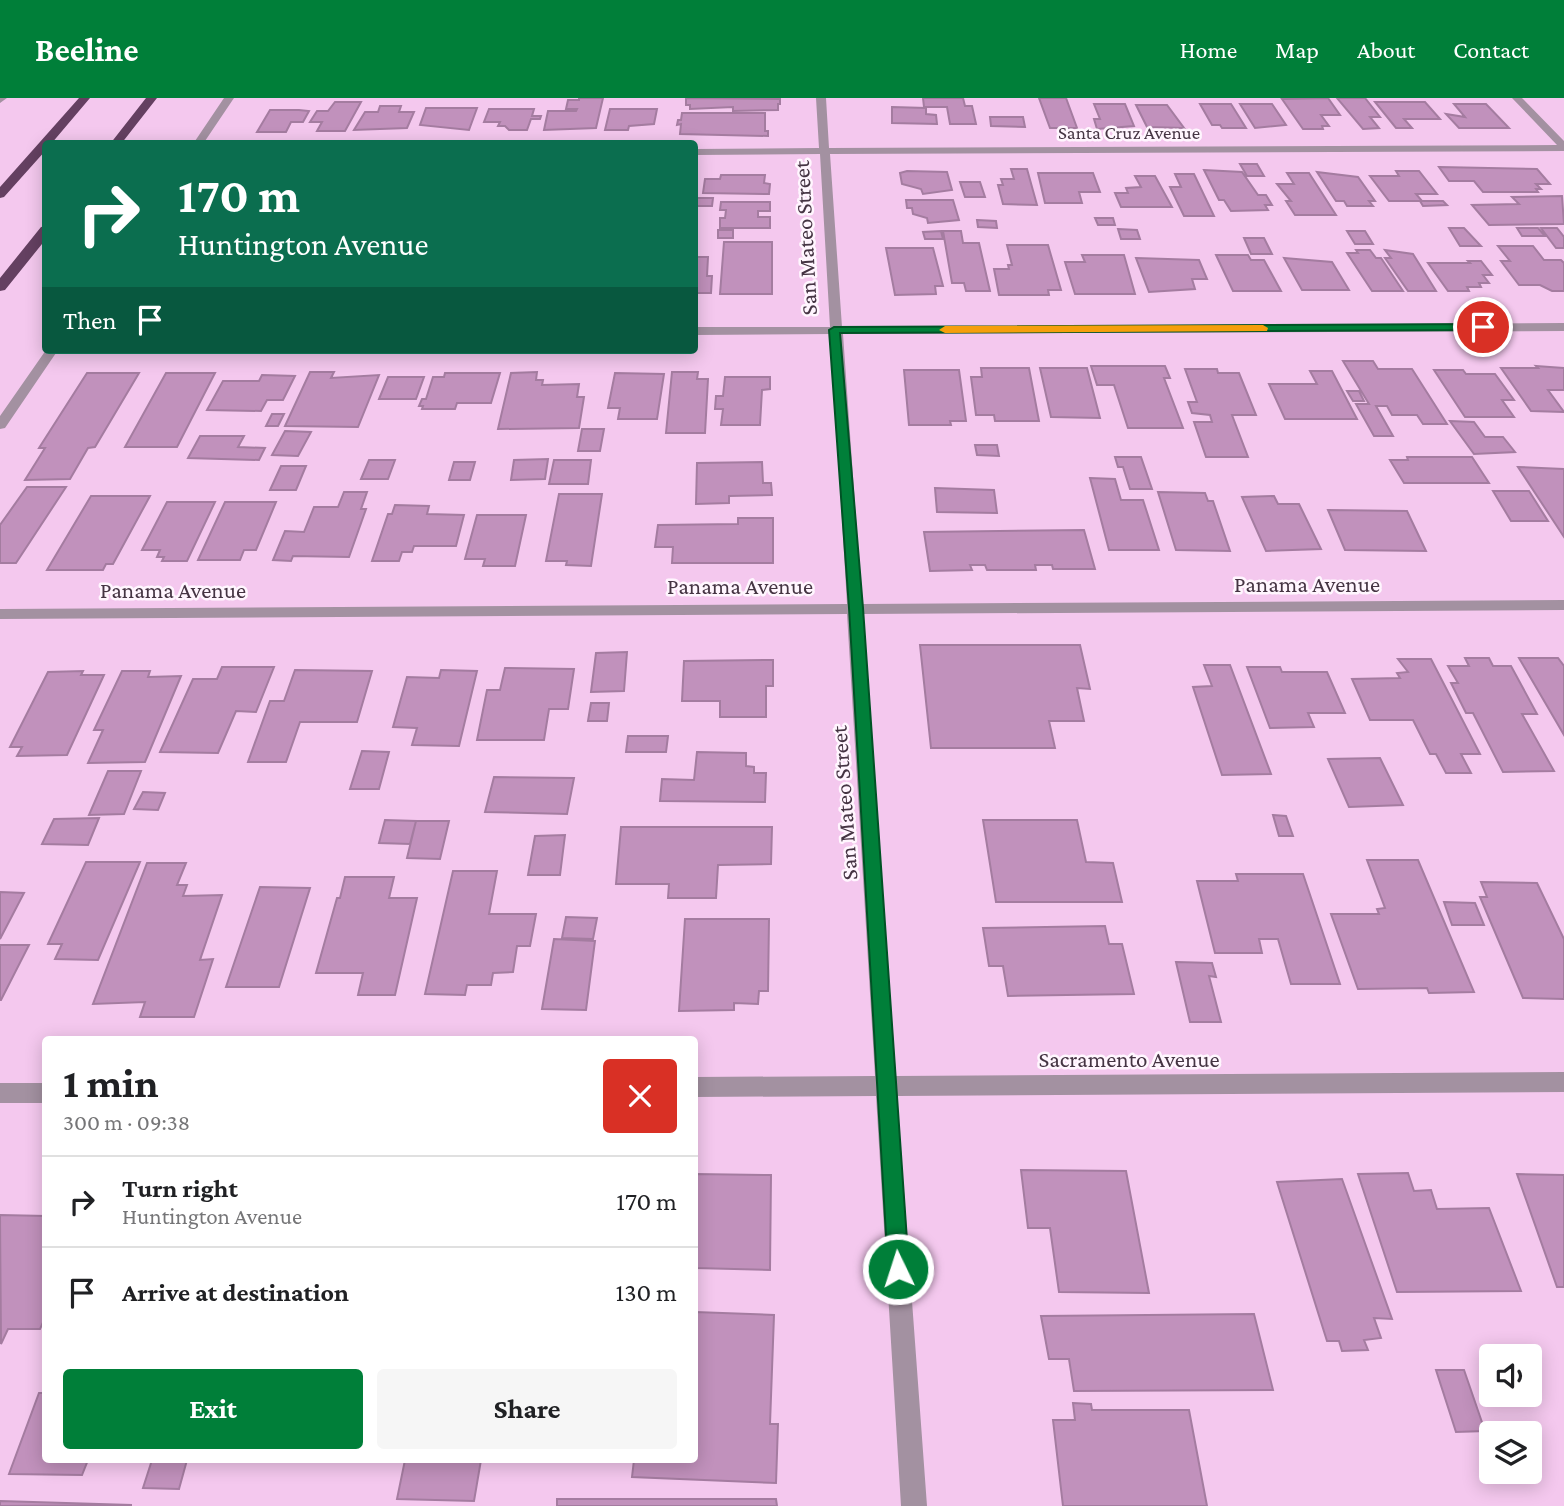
<!DOCTYPE html>
<html lang="en">
<head>
<meta charset="utf-8">
<style>
	:root { --surface:#fff; --page:#f6f6f6; --text:#202124; --muted:#757577; --line:#e0e0e0; --accent:#007f39 }
	body { margin:0; font-family:"Crimson Pro",serif; background:var(--page); color:var(--text); height:100vh; display:flex; flex-direction:column; font-size:26px; white-space:nowrap }
	* { box-sizing:border-box; margin:0 }
	p { font-size:23px; color:var(--muted) }
	.icon { flex:none; width:38px; height:38px; fill:none; stroke:currentColor; stroke-width:2; stroke-linecap:round; stroke-linejoin:round }
	.map { position:relative; flex:1; overflow:hidden }
	.sheet { position:absolute; left:42px; top:938px; width:656px; height:427px; display:flex; flex-direction:column; background:var(--surface); border-radius:7px; box-shadow:0 4px 18px #0003 }
	.sheet>* { flex:none }
	.hud { position:absolute; left:42px; top:42px; width:656px; height:214px; border-radius:7px; box-shadow:0 4px 18px #0003; background:#0b6e4f; color:#fff; overflow:hidden }
	.buttons { position:absolute; left:1479px; top:1246px; display:grid; gap:14px }
	.buttons a { display:grid; place-items:center; width:63px; height:63px; border-radius:7px; background:var(--surface); box-shadow:0 4px 18px #0003; font-size:35px }
	.pin { position:absolute; display:grid; place-items:center; width:60px; height:60px; color:#fff; margin:-30px; border:4px solid #fff; border-radius:50%; box-shadow:0 2px 7px #0007 }
	.me { position:absolute; width:77px; margin:-38px; rotate:356deg; stroke-linejoin:round; filter:drop-shadow(0 0 5px #0008) }
	.turn { display:flex; align-items:center; gap:24px; height:147px; padding:0 21px; font-size:32px }
	.turn .icon { width:91px; height:91px; stroke-width:2.5 }
	.turn b { display:block; font-size:49px; line-height:60px }
	.then { display:flex; align-items:center; height:66px; padding:0 21px; background:#0003; gap:14px; font-size:26px }
	.round { display:grid; place-items:center; flex:none; width:74px; height:74px; border-radius:7px; background:var(--page) }
	.head { display:flex; align-items:center; justify-content:space-between; height:119px; padding:0 21px }
	h1 { font-size:42px; font-weight:700; line-height:52px }
	.button { display:flex; gap:14px; margin-top:auto; padding:14px 21px }
	.button a { flex:1; height:80px; border-radius:7px; background:var(--accent); color:#fff; font-size:28px; font-weight:700; line-height:80px; text-align:center }
	.button a+a { background:var(--page); color:var(--text) }
	ul { padding:0; list-style:none }
	li { display:flex; align-items:center; gap:21px; height:91px; padding:0 21px; border-top:2px solid var(--line) }
	li div { flex:1 }
	li b { display:block; font-size:26px }
	li em { font-style:normal }
	header { display:flex; align-items:center; gap:42px; box-sizing:border-box; height:98px; padding:0 35px; background:var(--accent); color:#fff }
	header strong { font-size:33px }
	nav { display:flex; gap:38px; margin-inline-start:auto; font-size:24px }
	.map>svg:first-child { display:block }
</style>
</head>
<body>
<header>
<strong>Beeline</strong>
<nav><a>Home</a><a>Map</a><a>About</a><a>Contact</a></nav>
</header>
<div class="map">
<svg width="1564" height="1408" viewBox="0 0 1564 1408">
	<rect width="100%" height="100%" fill="#f4c8ee"/>
	<!-- building -->
	<path fill="#c191bc" stroke="#a47ca0" stroke-width="2" d="M579,0H603L596,30L544,32L548,13H576L577,11H566L568,2H579Z
		M686,0L780,1V6H778V12L733,13V9L690,11V7H686Z
		M923,0H963L965,8H972L976,26H950L947,9H924Z
		M1039,0H1066L1077,30H1050Z
		M1328,0L1340,17H1321L1329,28H1322L1323,31H1303L1282,1Z
		M1337,0H1365L1380,19H1370L1379,30L1363,31Z
		M335,4H361L345,33H317L322,24H310L317,13H328Z
		M1375,4H1425L1440,21H1404L1412,30H1396Z
		M1094,6H1125L1134,28L1097,31L1094,21H1100Z
		M1200,6H1231L1246,30H1222L1220,27H1212Z
		M1240,6H1272L1286,27L1255,30Z
		M1454,6H1486L1509,30H1459L1446,16L1465,19Z
		M1136,7H1167L1184,30L1147,29Z
		M380,8H401L399,14H414L407,30L354,32L365,14H378Z
		M892,9L926,10V16L936,17L937,26L892,25Z
		M426,10H477L469,32L420,27Z
		M489,11H534L532,18H541L540,21H531L527,32H509L505,28H498L500,24H484Z
		M610,11H657L654,26L629,28L628,32H605Z
		M270,12H299L309,13L303,24H291L286,34H257Z
		M682,15H765V33H768V38L680,36L681,26L677,27L678,22H681Z
		M990,19H1023L1025,29L991,28Z
		M1240,66H1257L1264,78H1247Z
		M1439,69L1537,71L1550,86H1536L1541,91H1536L1538,94H1483L1474,83H1449Z
		M1011,71H1027L1037,107L1003,106L998,87H1003L1001,81H1014Z
		M1204,72L1242,74L1258,97H1266L1272,107H1265L1268,112L1231,113L1224,102H1219Z
		M907,73L947,74L952,92L923,96L921,91L902,86L900,75Z
		M1396,73H1419L1437,96H1416L1422,103H1389L1370,78H1399Z
		M1317,74L1358,79L1375,103H1369L1373,108H1347L1344,103H1336Z
		M1038,75H1093L1100,94H1079L1082,105H1045Z
		M1287,75H1309L1336,117H1295L1286,103H1291L1277,86H1294Z
		M1175,76H1194L1214,118H1184L1170,89H1181Z
		M721,77H765L764,85L770,86L769,96L703,95L705,81H720Z
		M1135,78H1155L1172,109H1121L1115,95H1128L1126,90L1141,89Z
		M960,84H980L985,99H965Z
		M1562,98L1564,126L1489,127L1472,107L1519,106L1512,99Z
		M695,100H713L712,108H695Z
		M906,102H953L959,122L928,125L927,120L913,116L912,110H907Z
		M1420,103H1443L1447,107L1423,108Z
		M721,104H770V113H758V119H770V130H720V120H725L726,112H720Z
		M1095,120H1113L1115,127H1098Z
		M977,122L996,123L997,130L978,129Z
		M1449,130H1464L1481,148H1460Z
		M1517,130H1538L1545,138H1522Z
		M1541,130H1557L1564,139V150H1556Z
		M1118,131L1137,132L1140,141H1121Z
		M718,132H733V140H718Z
		M941,133L943,141H925L923,134Z
		M943,133H961L963,145H979L990,193H966L964,185H952Z
		M1347,133H1365L1373,146H1355Z
		M1244,140H1264L1272,156H1251Z
		M724,144H772V196H720Z
		M1007,147H1048L1061,192H1048L1049,197H999L994,171H1009L1008,167H1012Z
		M1498,148H1533L1544,162H1561L1564,165V193H1552L1540,187H1519L1501,163H1510Z
		M886,150H933L943,188H935L936,196L895,197Z
		M1356,152H1370L1376,160H1381L1403,193H1372L1347,155H1358Z
		M1385,152L1413,156L1436,193H1408L1385,160H1391Z
		M1082,157H1124L1135,196H1075L1065,164H1085Z
		M1216,157H1248L1251,162H1264L1281,193H1233Z
		M695,159H708L707,178H712L711,195H695Z
		M1136,160L1199,162L1207,181H1192L1195,191L1149,194Z
		M1284,160L1332,164L1349,192H1302Z
		M1468,163H1481L1492,177H1483L1489,185H1479L1481,189H1467L1469,193H1448L1428,165H1470Z
		M1343,263H1373L1378,271H1412L1447,326H1423L1417,317H1392L1387,308H1376L1393,338H1374L1356,306H1369Z
		M1091,268H1165L1170,280H1164L1183,330H1128L1114,287H1097Z
		M1536,268L1564,270V292H1548L1564,314L1531,313L1501,270H1538Z
		M981,270H1029L1039,323H995L994,317H976L971,279H982Z
		M1040,270H1087L1100,320L1051,319Z
		M1185,271H1217L1218,275H1239L1256,317H1232L1248,359H1206L1194,324H1212L1210,317L1192,315L1188,304H1197Z
		M904,272H959L966,323H950L951,327H909Z
		M1434,272H1463L1466,276H1495L1514,302H1502L1514,319H1465Z
		M1310,273H1332L1357,321H1285L1269,286H1317Z
		M310,274H334L331,280L379,277L358,329L285,328Z
		M537,274L536,282H543L542,287L579,286L577,299H584L579,330L498,331L511,275Z
		M672,274H698L697,281H708L705,335H666Z
		M87,275H139L95,349L88,350L70,381L25,382L45,350H39Z
		M166,275H215L177,349H125Z
		M445,275H500L491,305H457L455,311H422L423,308H419L422,301H426L433,279H444Z
		M615,275L664,276L657,321H618L620,310H608Z
		M262,277L295,278L283,302H267L261,313L207,312L223,283H259Z
		M388,279H424L416,301H379Z
		M725,279H770V291L762,292L760,327H721L723,311H715L716,298H723Z
		M1347,293H1359L1364,303H1353Z
		M272,316H284L278,328H266Z
		M1450,323L1474,324L1485,339H1503L1515,354L1474,356Z
		M582,331H604L600,353H578Z
		M285,333L311,334L298,358L272,357Z
		M200,338H244L238,349L265,350L259,362L188,360Z
		M975,347H997L999,358L977,357Z
		M1115,359H1141L1152,391H1130L1123,369H1118Z
		M1407,359H1472L1489,385H1404L1390,362H1408Z
		M548,361L545,381L511,382L514,362Z
		M369,362H395L388,381H361Z
		M554,362H591L588,386H549Z
		M454,364H475L470,382H449Z
		M762,364L763,385H771L772,397L729,398V405L696,406L697,365Z
		M281,368H306L296,392H270Z
		M1518,369L1564,371V439Z
		M1090,380L1115,381L1121,402H1143L1159,452H1109Z
		M27,389H66L16,465H0V427Z
		M935,390L994,392L997,415L937,414Z
		M1493,393H1529L1548,423H1511Z
		M344,394H367L361,411H366L349,459L293,458L291,463L273,462L285,433L304,434L314,409H338Z
		M1158,394L1205,395L1208,403H1213L1230,453L1176,452Z
		M559,396H602L591,468L566,467L567,463H546Z
		M91,398H150L113,466H106L103,472H47Z
		M1274,398L1278,406H1299L1321,451L1266,453L1242,399Z
		M167,404H215L187,463H162L164,459H157L160,452H142Z
		M225,404H276L256,452H244L240,462H198Z
		M395,407L429,408L427,416L464,417L456,448H414L412,454H402L399,463H372L388,416H392Z
		M1328,412L1407,413L1426,453L1345,452Z
		M477,417H526L515,468H483L485,461H465Z
		M738,420H773V465H672L673,449H655L658,427L738,426Z
		M1084,432L1095,471H1053L1052,467H1035L1036,472H987L985,467H970L972,472L930,473L924,434Z
		M920,547H1080L1090,591L1077,590L1084,623H1049L1055,650H931Z
		M627,554L624,593L591,594L596,555Z
		M1465,560H1489L1493,568H1511L1537,616H1522L1554,673L1503,674L1473,615H1466L1451,585H1458L1448,568H1469Z
		M1519,560H1558L1564,568V637Z
		M1398,561H1431L1480,656H1461L1471,675H1446L1436,656H1430L1413,622H1370L1352,581L1400,580L1397,575L1408,574Z
		M773,562V588H766V619H720V603H682L684,563Z
		M1204,567H1230L1271,676L1222,677L1193,589L1212,588Z
		M222,569H274L256,614L236,613L218,655L160,654L193,581H217Z
		M1247,569H1280L1282,574H1327L1345,615H1308L1314,629L1270,630Z
		M505,570L574,571L568,611H549L544,642H477L487,592H500Z
		M295,572L372,573L357,624H300L286,664H248L270,603H284Z
		M441,572L477,573L459,648L412,647L417,630L393,629L407,579L439,580Z
		M83,573L81,577H104L67,657L17,658L22,649H10L48,574Z
		M122,573H150L148,579L181,578L145,664L88,665L103,632H94Z
		M591,605H609L607,623H588Z
		M628,638H668L666,654H626Z
		M362,653L389,654L379,691H350Z
		M697,654L746,655V668L754,669V675H766L765,704L660,703L662,681L694,682Z
		M1380,660L1403,707L1349,709L1328,661Z
		M108,673H141L124,716L89,717Z
		M494,679L574,680L567,716L485,714Z
		M143,694L165,695L158,712L134,711Z
		M1273,717L1286,718L1293,738H1279Z
		M99,720L88,747L42,746L54,721Z
		M385,722L416,723L410,746L379,745Z
		M983,722H1077L1086,764L1113,765L1122,804H996Z
		M416,723H449L440,761L407,760Z
		M621,729H772L771,766L718,767L716,800H668L669,786H616Z
		M565,737L560,777H528L535,738Z
		M1367,762H1418L1474,894L1429,895L1427,890L1358,891L1331,816H1379L1377,811L1385,810Z
		M86,764H140L98,862L55,861L62,846H48Z
		M147,765H186L177,787H187L183,798L222,797L200,862L213,861L194,919H140L145,904L93,906Z
		M453,773H497L489,816H536L530,848H517L513,874L493,875L491,887H467L465,897L425,896Z
		M1236,776H1303L1340,886H1291L1278,841H1259L1262,855H1215L1197,783H1238Z
		M345,779H394L389,800H417L395,897H358L363,875H316L337,800H340Z
		M1481,784L1537,785L1564,841V901L1523,900L1480,799H1487Z
		M260,789L310,790L279,889H226Z
		M0,794L24,795L0,841Z
		M1444,804L1475,805L1484,827H1452Z
		M566,819L597,820L593,841L562,840Z
		M685,821H769L768,893H759L758,906L734,905V912L679,913Z
		M1105,828L1109,846H1122L1134,896L1008,898L1003,868H989L983,830Z
		M554,841L595,843L586,912L542,911Z
		M0,847H29L1,902H0Z
		M1176,864L1212,865L1216,879L1209,878L1221,924H1190Z
		M1021,1072L1126,1073L1149,1195L1059,1194L1050,1130H1028Z
		M1408,1075L1414,1093L1431,1092L1437,1111L1489,1110L1521,1193L1397,1194L1358,1076Z
		M695,1076L771,1077L770,1172L695,1170Z
		M1517,1076L1564,1077V1189H1557Z
		M1342,1081L1392,1221L1374,1220L1381,1240L1364,1242L1368,1252L1342,1253L1339,1243H1327L1277,1084Z
		M0,1117L46,1118V1218L40,1231H8L1,1246Z
		M695,1214L774,1217L770,1326H778L776,1385L632,1379L634,1362H695Z
		M1254,1216L1273,1292L1074,1293L1069,1261H1049L1041,1218Z
		M1436,1272H1464L1485,1333L1456,1334Z
		M39,1295H46V1362H88L82,1377L9,1376Z
		M1073,1305L1091,1306L1092,1312H1189L1207,1408H1063L1053,1322H1075Z
		M152,1362H187L179,1391L143,1390Z
		M405,1362H481L474,1403L397,1401Z
		M557,1401H776L777,1408H557Z
		M0,1403L132,1407L0,1408Z"/>
	<g fill="none" stroke-linecap="round" stroke-linejoin="round">
		<!-- street -->
		<path fill="#a391a1" fill-rule="evenodd" d="M0,0H7L0,5Z
			M224,0H234L203,46H193Z
			M816,0H826L829,50L1557,47L1512,0H1522L1564,43V53L830,56L842,229L1564,225V233L843,236L862,506L1564,502V512L863,516L896,978L1564,974V994L897,998L927,1408H901L876,998L695,999V979L875,978L847,516L0,521V511L847,506L831,236L695,237V229H830L820,56L695,57V51L819,50Z
			M46,252H58L5,330L0,331V318Z
			M0,985H46V1005H0Z"/>
		<!-- highway -->
		<path fill="#644061" fill-rule="evenodd" d="M79,0H90L51,46H46V52L4,99L0,100V89Z
			M146,0H157L121,46H110Z
			M46,128V141L5,192L0,193V180L41,129Z"/>
	</g>
	<!-- route -->
	<path fill="#007f39" stroke="#005325" stroke-width="2" d="M1483,226L1488,229L1487,232L840,235L863,510L909,1171L906,1179L898,1182L891,1179L888,1171L849,510L829,232L834,229Z"/>
	<!-- slow -->
	<path fill="#f59e0b" d="M1263,227L1268,230L1267,233L945,235L939,232L945,228Z"/>
	<g text-anchor="middle" stroke-width="5" stroke-linejoin="round" paint-order="stroke">
		<!-- far-street labels -->
		<g font-size="19" fill="#453443" stroke="#fff6fe">
			<text x="1129" y="41">Santa Cruz Avenue</text>
		</g>
		<!-- street labels -->
		<g font-size="23" fill="#453443" stroke="#fff6fe">
			<text transform="translate(805 140) rotate(-93)" y="8">San Mateo Street</text>
			<text x="1307" y="494">Panama Avenue</text>
			<text x="740" y="496">Panama Avenue</text>
			<text x="173" y="500">Panama Avenue</text>
			<text transform="translate(844 705) rotate(-94)" y="8">San Mateo Street</text>
			<text x="1129" y="969">Sacramento Avenue</text>
		</g>
	</g>
</svg>
<div class="buttons">
<a><svg class="icon" aria-label="sound" viewBox="0 0 24 24"><path d="M4 9h4l5-4v14l-5-4H4zM17 9q2 3 0 6"/></svg></a>
<a><svg class="icon" aria-label="layers" viewBox="0 0 24 24"><path d="M12 4l9 5-9 5-9-5zM3 14l9 5 9-5"/></svg></a>
</div>
<div class="pin" style="left:1483px;top:229px;background:#d93025"><svg class="icon" aria-label="arrive" viewBox="0 0 24 24"><path d="M6 21V4h12l-3 4 3 4H6"/></svg></div>
<svg class="me" style="left:898px;top:1171px" viewBox="-20 -20 40 40"><circle r="17" fill="#007f39" stroke="#fff" stroke-width="3"/><path d="M0-11L8 9 0 5-8 9z" fill="#fff"/></svg>
<div class="hud">
<div class="turn"><svg class="icon" aria-label="right" viewBox="0 0 24 24"><path d="M7 20v-9h11M14 6l5 5-5 5"/></svg><div><b>170 m</b>Huntington Avenue</div></div>
<div class="then">Then<svg class="icon" aria-label="arrive" viewBox="0 0 24 24"><path d="M6 21V4h12l-3 4 3 4H6"/></svg></div>
</div>
<section class="sheet">
<div class="head"><div><h1>1 min</h1><p>300 m · 09:38</p></div><a class="round" style="background:#d93025;color:#fff"><svg class="icon" aria-label="close" viewBox="0 0 24 24"><path d="M6 6l12 12M18 6L6 18"/></svg></a></div>
<ul>
<li><svg class="icon" aria-label="right" viewBox="0 0 24 24"><path d="M7 20v-9h11M14 6l5 5-5 5"/></svg><div><b>Turn right</b><p>Huntington Avenue</p></div><em>170 m</em></li>
<li><svg class="icon" aria-label="arrive" viewBox="0 0 24 24"><path d="M6 21V4h12l-3 4 3 4H6"/></svg><div><b>Arrive at destination</b></div><em>130 m</em></li>
</ul>
<div class="button"><a>Exit</a><a>Share</a></div>
</section>
</div>
</body>
</html>
